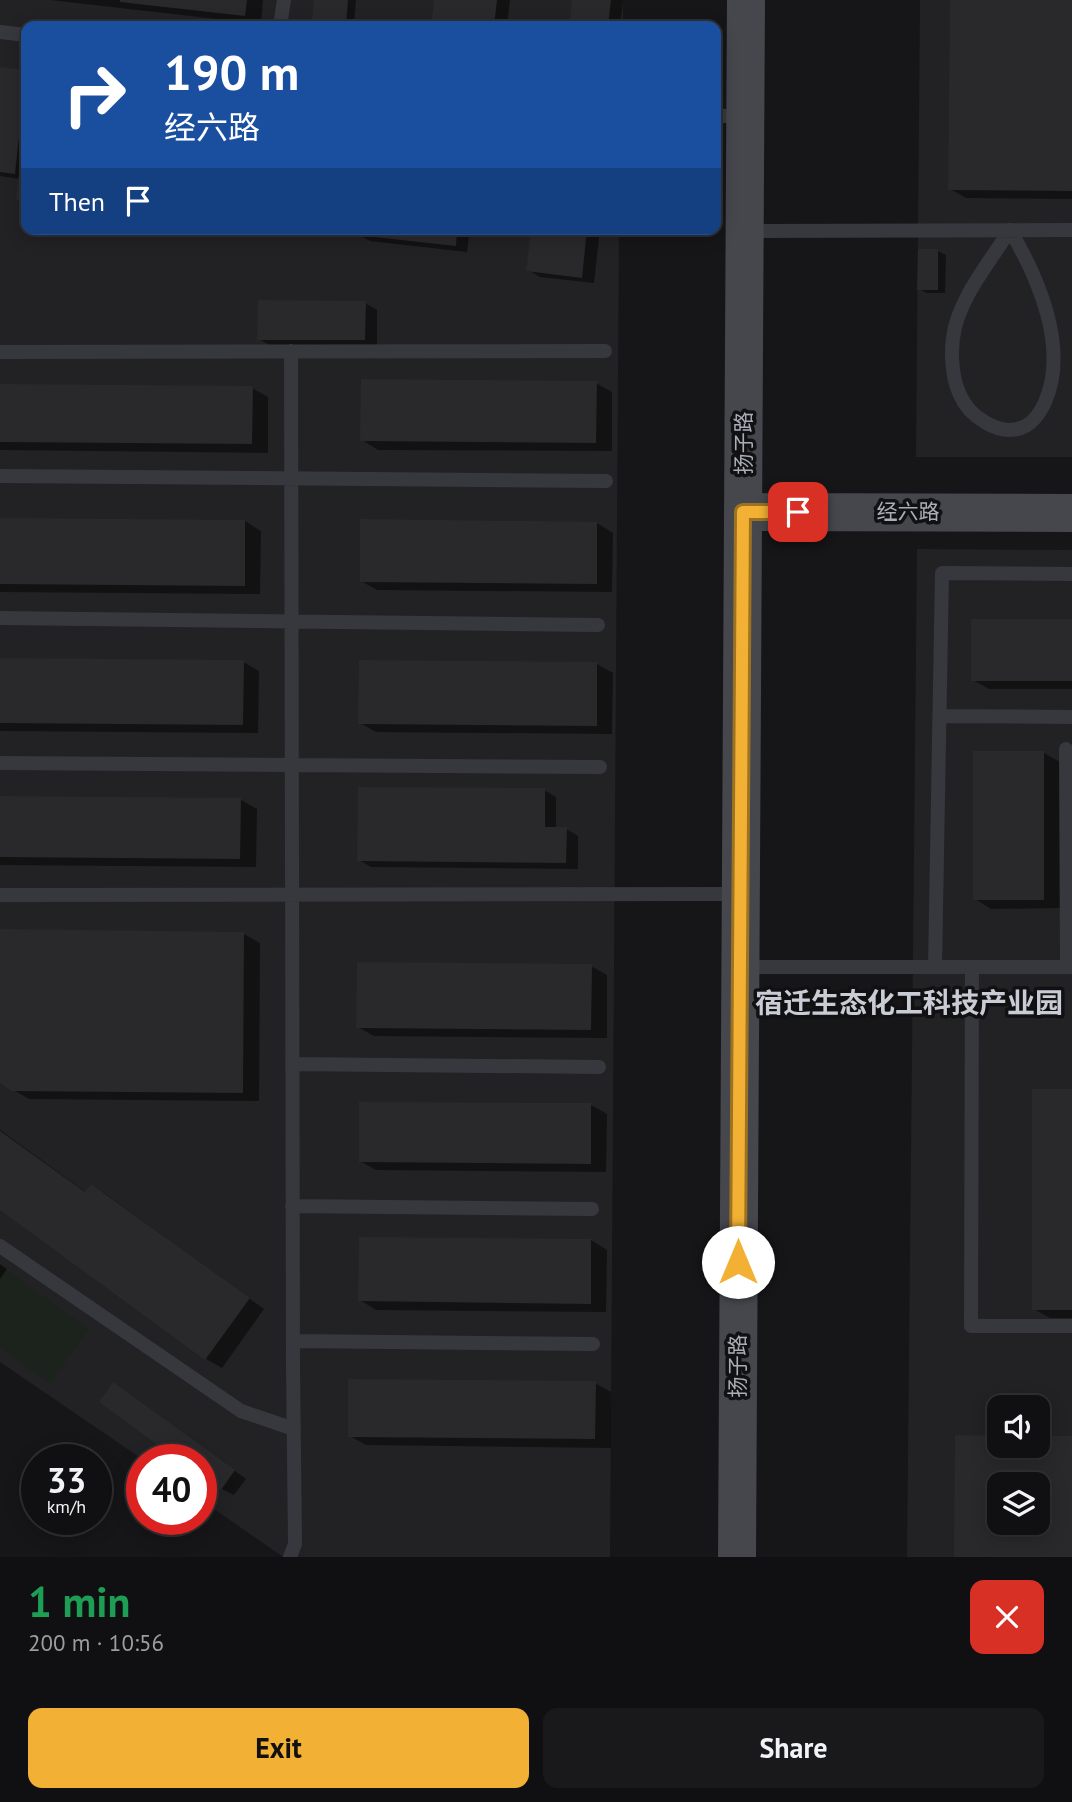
<!DOCTYPE html>
<html lang="en">
<head>
<meta charset="utf-8">
<style>
	:root { --surface:#101012; --page:#19191b; --text:#f1f3f6; --muted:#9c9d9f; --line:#303032; --accent:#f2b134 }
	body { margin:0; font-family:"PT Sans","Noto Sans SC",sans-serif; background:var(--page); color:var(--text); height:100vh; display:flex; flex-direction:column; font-size:26px; white-space:nowrap }
	* { box-sizing:border-box; margin:0 }
	p { font-size:23px; color:var(--muted) }
	.icon { flex:none; width:38px; height:38px; fill:none; stroke:currentColor; stroke-width:2; stroke-linecap:round; stroke-linejoin:round }
	.map { position:relative; height:1557px; overflow:hidden }
	.drawer { display:flex; flex-direction:column; background:var(--surface); flex:1 }
	.drawer>* { flex:none }
	.guide { position:absolute; left:21px; top:21px; width:700px; height:214px; border-radius:14px; box-shadow:0 4px 18px #0003,0 0 0 2px var(--line); background:#1a4fa0; color:#fff; overflow:hidden }
	.fabs { position:absolute; left:987px; top:1395px; display:grid; gap:14px }
	.fabs a { display:grid; place-items:center; width:63px; height:63px; border-radius:14px; background:var(--surface); box-shadow:0 4px 18px #0003,0 0 0 2px var(--line); font-size:35px }
	.speed { position:absolute; left:21px; top:1444px; display:flex; gap:14px; font-size:35px; font-weight:700; text-align:center }
	.speed>* { display:grid; place-content:center; width:91px; height:91px; border-radius:50%; background:var(--surface); box-shadow:0 4px 18px #0003,0 0 0 2px var(--line); line-height:1 }
	.speed small { font-size:18px; font-weight:400 }
	.speed .limit { border:10px solid #d22; background:#fff; color:#111 }
	.pin { position:absolute; display:grid; place-items:center; width:60px; height:60px; color:#fff; margin:-30px; border-radius:14px; box-shadow:0 4px 10px #0006 }
	.me { position:absolute; width:77px; margin:-38px; rotate:0deg; stroke-linejoin:round; filter:drop-shadow(0 0 5px #0008) }
	.turn { display:flex; align-items:center; gap:24px; height:147px; padding:0 28px; font-size:32px }
	.turn .icon { width:91px; height:91px; stroke-width:2.5 }
	.turn b { display:block; font-size:49px; line-height:60px }
	.then { display:flex; align-items:center; height:66px; padding:0 28px; background:#0003; gap:14px; font-size:26px }
	.round { display:grid; place-items:center; flex:none; width:74px; height:74px; border-radius:14px; background:var(--page) }
	.overview { display:flex; align-items:center; justify-content:space-between; height:119px; padding:0 28px }
	h1 { font-size:42px; font-weight:600; line-height:52px; color:#1e9e55 }
	.cta { display:flex; gap:14px; margin-top:auto; padding:14px 28px }
	.cta a { flex:1; height:80px; border-radius:14px; background:var(--accent); color:#111; font-size:28px; font-weight:600; line-height:80px; text-align:center }
	.cta a+a { background:var(--page); color:var(--text) }
	.map>svg:first-child { display:block }
</style>
</head>
<body>
<div class="map">
<svg width="1072" height="1557" viewBox="0 0 1072 1557">
	<rect width="100%" height="100%" fill="#161618"/>
	<!-- built -->
	<path fill="#222225" fill-rule="evenodd" d="M0,0H623V26H26V229H619L610,1557H283L201,1500V1460L142,1459L0,1362Z
		M920,0H1072V457H916Z
		M917,549L1072,550V1557H907ZM999,1407H1038V1446H999ZM999,1484H1038V1522H999Z"/>
	<!-- green -->
	<path fill="#1c231d" d="M0,1265L89,1329L50,1384L0,1348Z"/>
	<!-- shadow -->
	<path fill="#0007" fill-rule="evenodd" d="M50,0H263L261,24Z
		M316,0H356L354,26L321,25L314,20Z
		M436,0H510L507,26H433Z
		M574,0H623L620,26H571Z
		M951,0H1072V199L966,198L950,189Z
		M0,69L26,72V205L17,200L20,179L0,176Z
		M358,229H470L467,252L370,241L357,234Z
		M533,229H600L594,283L540,277L528,270Z
		M938,251L946,255L945,293H927L919,289Z
		M365,303L377,310V346H271L259,339Z
		M596,383L612,392V451L378,450L362,440Z
		M0,386L252,388L268,397V453L0,450Z
		M0,519L245,521L261,531L260,594L0,592Z
		M362,521L597,523L613,533L612,592L377,590L361,581Z
		M1072,621V689H989L973,680Z
		M0,660L243,662L259,671L258,733L0,731Z
		M597,664L613,673L612,734L376,732L360,723Z
		M1044,753L1060,762V908L991,909L975,899Z
		M544,790L556,797V828L566,829L578,836V869L371,867L359,860Z
		M0,798L241,800L257,809L256,867L0,865Z
		M0,931L244,934L260,943L259,1101L29,1099L12,1089L0,1081Z
		M591,966L607,975V1038L374,1036L358,1027Z
		M1072,1091V1318H1050L1034,1309Z
		M591,1105L607,1114L606,1172L376,1170L360,1161Z
		M0,1130L87,1193L91,1186L107,1195L264,1309L222,1368L206,1359L0,1209Z
		M591,1240L607,1250L606,1312L376,1310L360,1300Z
		M0,1264L7,1269L0,1279Z
		M595,1383L611,1392V1448L366,1445L350,1436Z
		M125,1391L246,1479L234,1495L222,1489L201,1460Z
		M957,1437H999V1446H1038V1438H1072V1557H956ZM999,1484H1038V1522H999Z"/>
	<!-- building -->
	<path fill="#29292c" fill-rule="evenodd" d="M120,0H247L245,16L120,2Z
		M314,0H348L346,25L312,21Z
		M434,0H497L494,26H431Z
		M572,0H611L608,26H569Z
		M950,0H1072V191L948,190Z
		M0,67L26,70L15,174L0,172Z
		M22,146H26V202L16,200Z
		M356,229H457L456,246L356,235Z
		M531,229H587L582,278L526,271Z
		M918,249H938V290H917Z
		M258,300L366,301L365,340H257Z
		M361,379L597,381L596,443L360,441Z
		M0,384L253,386L252,444L0,442Z
		M0,518L245,520V586L0,584Z
		M360,519L597,522V584L360,582Z
		M971,619H1072V681H971Z
		M0,658L244,660L243,725L0,723Z
		M359,660L597,662V726L358,724Z
		M973,751H1044V900H973Z
		M358,787L545,788V827H567L566,863L357,861Z
		M0,796L241,798L240,859L0,857Z
		M0,929L244,932L243,1093L11,1091L0,1083Z
		M357,962L592,964L591,1030L356,1028Z
		M1032,1089H1072V1310H1032Z
		M359,1102L591,1103V1164L359,1162Z
		M0,1131L85,1192L91,1184L250,1298L205,1360L0,1210Z
		M359,1237L591,1239V1304L358,1301Z
		M348,1379L596,1381L595,1439L348,1437Z
		M113,1382L235,1470L221,1490L201,1476V1460H178L99,1402Z
		M955,1435L999,1436V1446H1038V1436H1072V1557H954ZM999,1484H1038V1522H999Z"/>
	<g fill="none" stroke-linecap="round" stroke-linejoin="round">
		<!-- lane -->
		<path stroke="#37383d" stroke-width="14" d="M280,26L284,0
			M0,32L26,35
			M716,115L744,118
			M1010,230C1038,277 1069,348 1045,402C1040,413 1033,424 1021,428C998,436 969,416 960,395C951,376 950,348 955,327C964,292 991,260 1010,230Z
			M745,231L1072,230
			M0,352L605,351
			M0,476L606,481
			M0,618L598,625
			M940,716L1072,717
			M1066,749L1067,967
			M0,763L600,767
			M0,895L740,894
			M742,967H1072
			M935,967L942,573L1072,574
			M972,967L971,1326H1072
			M292,1064L599,1067
			M292,1206L592,1209
			M0,1246L241,1411L294,1429
			M293,1341L593,1344
			M290,1557L295,1544L293,1366L291,351"/>
		<!-- secondary -->
		<path stroke="#45474d" stroke-width="38" d="M743,512L1072,513
			M737,1557L746,0"/>
	</g>
	<g fill="none" stroke-linecap="round" stroke-linejoin="round">
		<defs>
			<path id="route" d="M738,1262L743,512H798"/>
		</defs>
		<!-- route casing -->
		<use href="#route" stroke="#9d7322" stroke-width="18"/>
		<!-- route -->
		<use href="#route" stroke="#f2b134" stroke-width="12"/>
	</g>
	<g text-anchor="middle" stroke-width="7" stroke-linejoin="round" paint-order="stroke">
		<!-- street labels -->
		<g font-size="21" fill="#a8adb8" stroke="#111113">
			<text transform="translate(744 443) rotate(-90)" y="7">扬子路</text>
			<text x="908" y="519">经六路</text>
			<text transform="translate(738 1366) rotate(-90)" y="7">扬子路</text>
		</g>
		<!-- district labels -->
		<g font-size="28" font-weight="bold" fill="#c9ccd4" stroke="#111113">
			<text x="909" y="1013">宿迁生态化工科技产业园</text>
		</g>
	</g>
</svg>
<div class="fabs">
<a><svg class="icon" aria-label="sound" viewBox="0 0 24 24"><path d="M4 9h4l5-4v14l-5-4H4zM17 9q2 3 0 6"/></svg></a>
<a><svg class="icon" aria-label="layers" viewBox="0 0 24 24"><path d="M12 4l9 5-9 5-9-5zM3 14l9 5 9-5"/></svg></a>
</div>
<div class="speed"><div>33<small>km/h</small></div><div class="limit">40</div></div>
<div class="pin" style="left:798px;top:512px;background:#d93025"><svg class="icon" aria-label="arrive" viewBox="0 0 24 24"><path d="M6 21V4h12l-3 4 3 4H6"/></svg></div>
<svg class="me" style="left:738px;top:1262px" viewBox="-20 -20 40 40"><circle r="19" fill="#fff"/><path d="M0-13L10 11 0 6-10 11z" fill="#f2b134"/></svg>
<div class="guide">
<div class="turn"><svg class="icon" aria-label="right" viewBox="0 0 24 24"><path d="M7 20v-9h11M14 6l5 5-5 5"/></svg><div><b>190 m</b>经六路</div></div>
<div class="then">Then<svg class="icon" aria-label="arrive" viewBox="0 0 24 24"><path d="M6 21V4h12l-3 4 3 4H6"/></svg></div>
</div>
</div>
<section class="drawer">
<div class="overview"><div><h1>1 min</h1><p>200 m · 10:56</p></div><a class="round" style="background:#d93025;color:#fff"><svg class="icon" aria-label="close" viewBox="0 0 24 24"><path d="M6 6l12 12M18 6L6 18"/></svg></a></div>
<div class="cta"><a>Exit</a><a>Share</a></div>
</section>
</body>
</html>
